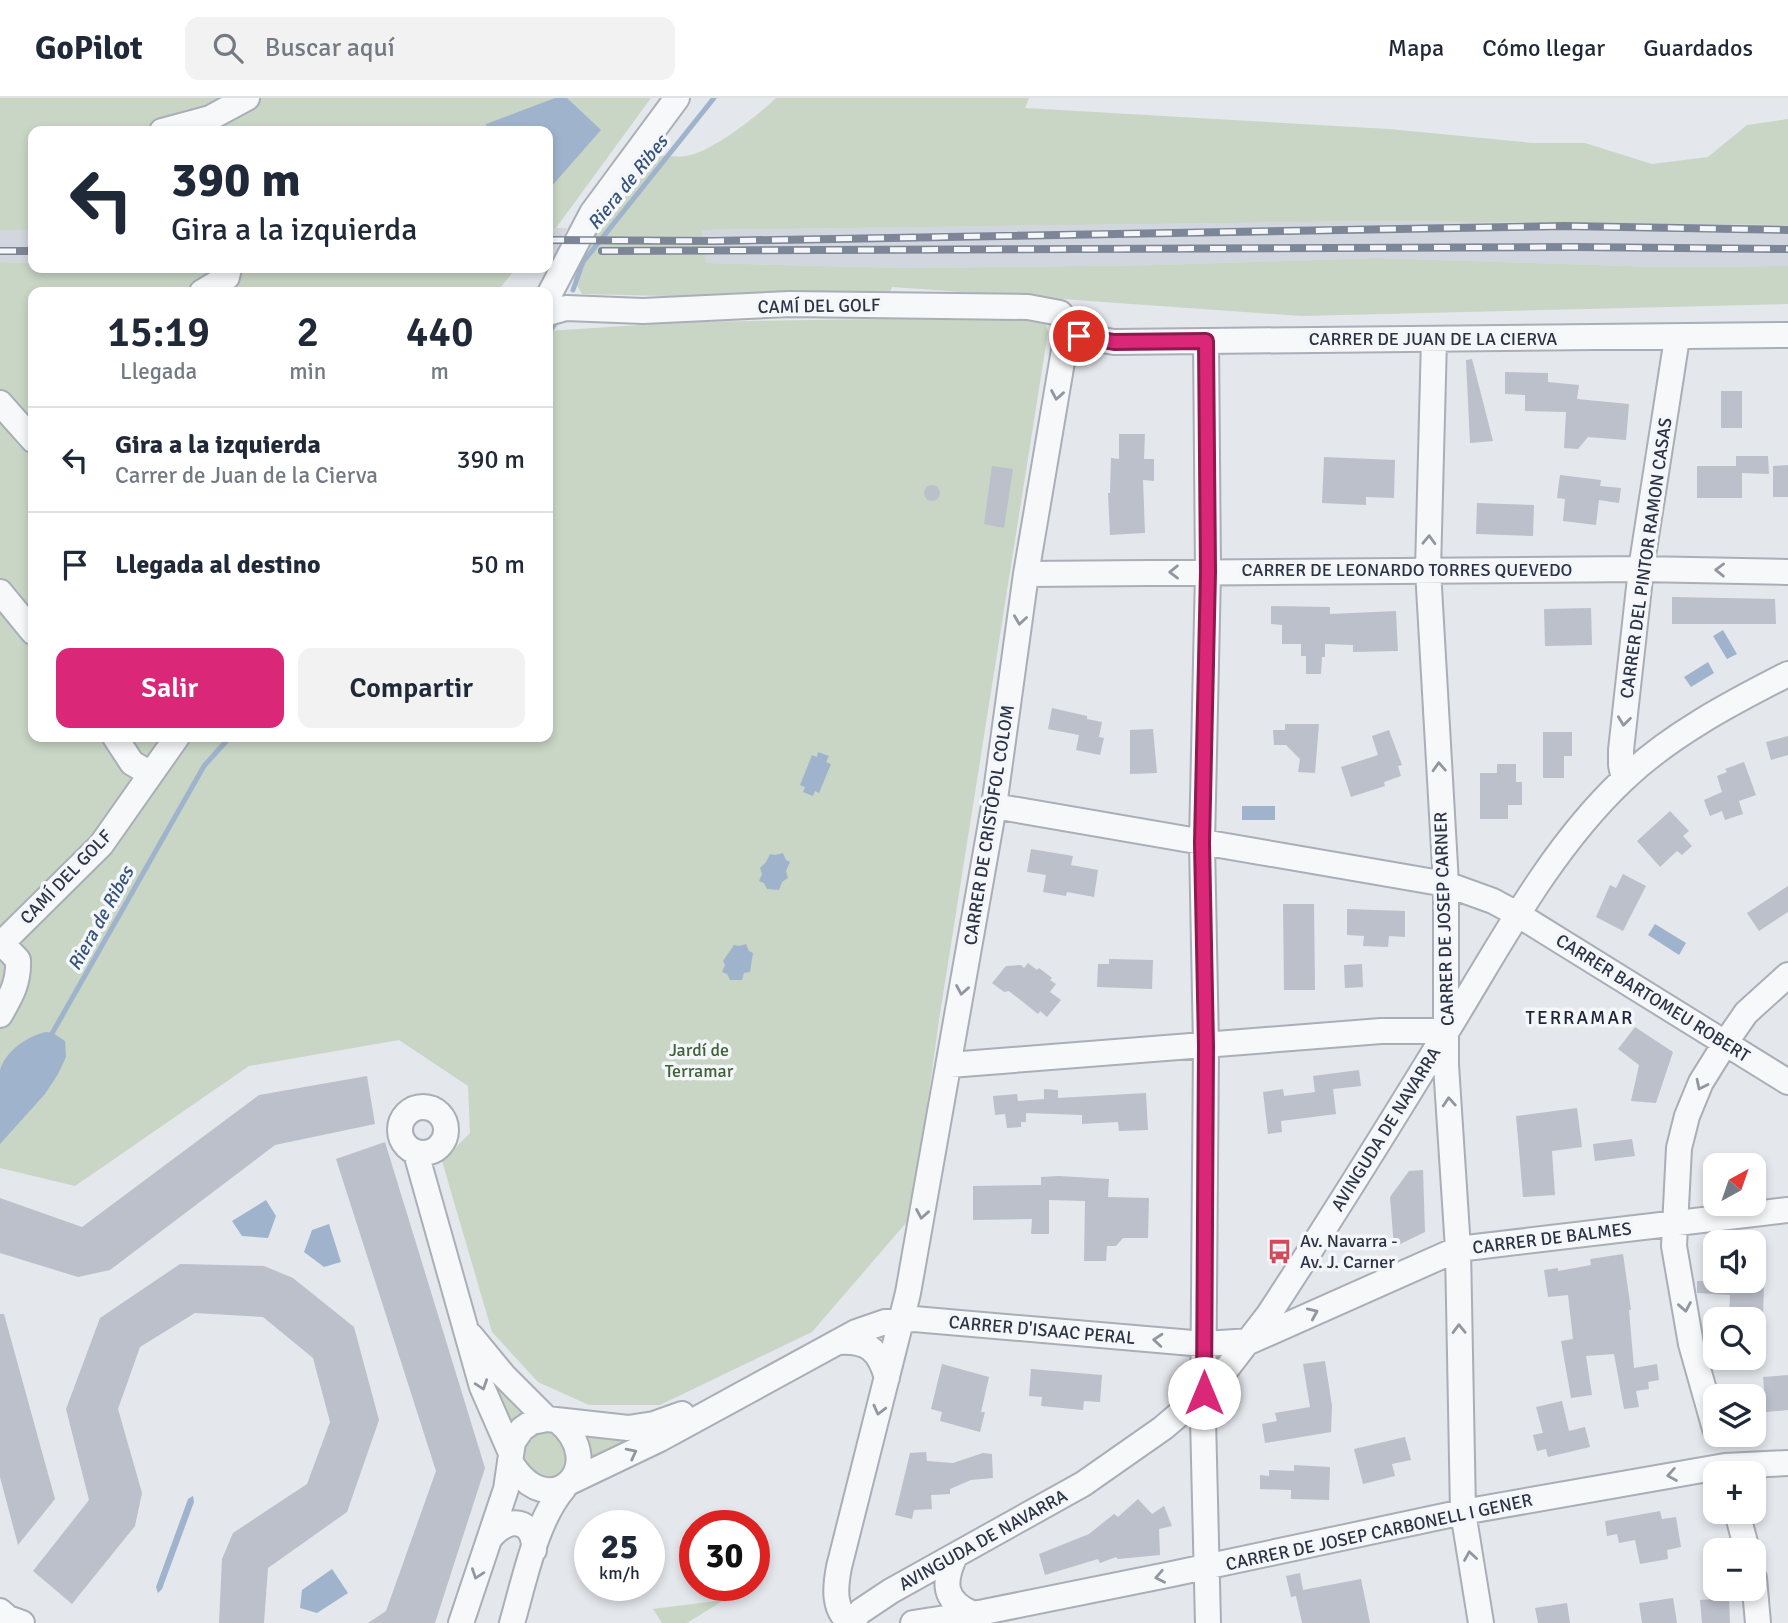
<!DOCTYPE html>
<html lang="es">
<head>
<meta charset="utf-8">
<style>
	:root { --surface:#fff; --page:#f2f2f3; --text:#1f2937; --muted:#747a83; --line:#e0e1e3; --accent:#db2777 }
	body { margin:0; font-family:Signika,sans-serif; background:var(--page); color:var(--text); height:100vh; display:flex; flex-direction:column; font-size:26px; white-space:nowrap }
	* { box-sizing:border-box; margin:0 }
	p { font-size:23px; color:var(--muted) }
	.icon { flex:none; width:38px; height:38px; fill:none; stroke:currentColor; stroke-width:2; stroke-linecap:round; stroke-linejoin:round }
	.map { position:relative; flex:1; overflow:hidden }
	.sheet { position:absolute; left:28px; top:189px; width:525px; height:455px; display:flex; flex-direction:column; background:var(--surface); border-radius:14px; box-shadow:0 4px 10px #0003 }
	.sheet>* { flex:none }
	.hud { position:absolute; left:28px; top:28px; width:525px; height:147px; border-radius:14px; box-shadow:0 4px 10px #0003; background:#fff; color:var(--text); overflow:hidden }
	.needle { width:46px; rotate:40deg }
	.controls { position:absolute; left:1703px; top:1055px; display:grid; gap:14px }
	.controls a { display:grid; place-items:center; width:63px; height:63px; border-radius:14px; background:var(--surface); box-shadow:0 4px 10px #0003; font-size:35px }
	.speed { position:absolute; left:574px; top:1412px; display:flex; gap:14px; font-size:35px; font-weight:700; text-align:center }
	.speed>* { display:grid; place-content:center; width:91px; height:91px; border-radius:50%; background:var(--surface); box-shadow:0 4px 10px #0003; line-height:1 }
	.speed small { font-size:18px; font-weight:400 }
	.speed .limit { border:10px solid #d22; background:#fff; color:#111 }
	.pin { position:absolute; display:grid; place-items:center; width:60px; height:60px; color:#fff; margin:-30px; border:4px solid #fff; border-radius:50%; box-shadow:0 2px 7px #0007 }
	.me { position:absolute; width:77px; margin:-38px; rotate:0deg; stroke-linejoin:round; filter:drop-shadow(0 0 5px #0008) }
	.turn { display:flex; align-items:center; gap:24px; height:147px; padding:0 28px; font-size:32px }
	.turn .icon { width:91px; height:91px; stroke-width:2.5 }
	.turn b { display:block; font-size:49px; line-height:60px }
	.eta { display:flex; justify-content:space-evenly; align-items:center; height:119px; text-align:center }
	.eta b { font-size:42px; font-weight:600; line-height:49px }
	.cta { display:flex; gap:14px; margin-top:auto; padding:14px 28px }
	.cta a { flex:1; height:80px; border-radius:14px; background:var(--accent); color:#fff; font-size:28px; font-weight:600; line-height:80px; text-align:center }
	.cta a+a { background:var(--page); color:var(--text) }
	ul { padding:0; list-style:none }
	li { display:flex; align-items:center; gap:21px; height:105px; padding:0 28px; border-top:2px solid var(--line) }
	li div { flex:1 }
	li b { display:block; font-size:26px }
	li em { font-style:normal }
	header { display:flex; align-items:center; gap:42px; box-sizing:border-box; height:98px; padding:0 35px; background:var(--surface); border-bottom:2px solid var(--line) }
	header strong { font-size:33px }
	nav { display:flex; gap:38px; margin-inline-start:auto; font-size:24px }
	.search { width:490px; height:63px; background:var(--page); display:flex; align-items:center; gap:18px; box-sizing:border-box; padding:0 24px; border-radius:14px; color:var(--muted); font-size:26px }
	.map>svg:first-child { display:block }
</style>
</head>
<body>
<header>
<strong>GoPilot</strong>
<div class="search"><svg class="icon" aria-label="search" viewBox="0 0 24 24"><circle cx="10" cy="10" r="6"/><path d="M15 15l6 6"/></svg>Buscar aquí</div>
<nav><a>Mapa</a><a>Cómo llegar</a><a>Guardados</a></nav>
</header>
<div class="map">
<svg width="1788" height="1525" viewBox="0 0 1788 1525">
	<rect width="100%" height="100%" fill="#e4e7ec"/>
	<!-- built -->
	<path fill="#d2d6de" d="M1381,123L1788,127V168L1662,169L1376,160L1158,167L904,170L705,165L702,132Z
		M548,130H567L551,166H548Z
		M0,132H33V165L0,164Z"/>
	<!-- green -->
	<path fill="#c9d6c5" d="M0,0H651L556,130H548V33H33V132H0Z
		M776,0H1029L1025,10L1389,31L1533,45H1585L1652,66L1708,59L1747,27L1788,21V127L1381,123L702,132L706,165L904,170L1158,167L1376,160L1662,169L1788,168V206L1302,218L892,189L886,203L582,196L571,177L577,150L640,63C659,52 674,63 694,56C719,48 757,18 776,0Z
		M0,164L33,165V170H516L497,194H33V639H168L155,658L137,657L127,674L136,685L90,750L0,837Z
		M1030,215L1045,224L1048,234L939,922L912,1118L812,1234L660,1307H589L538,1284L492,1234L442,1063L470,1035L468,988L399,942L249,968L75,1088L0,1070V853L106,752L189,639H548V233L686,224L880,221Z
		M502,1285L535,1312L512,1332L490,1291Z
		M551,1329L573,1357L558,1381L530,1380L517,1350L521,1342Z
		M580,1334L623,1336L628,1352L586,1373Z
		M724,1502L687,1525H662L653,1511Z"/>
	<!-- water -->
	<path fill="#9fb4cc" d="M555,0H567L601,32L551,89L548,90V33H487L486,26Z
		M1723,532L1737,556L1727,561L1713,538Z
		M1708,564L1714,575L1691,589L1684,579Z
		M818,654L829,658L826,664L831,666L819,695L815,693L813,698L803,694L805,689L800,687L812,657L817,659Z
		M1242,708H1275V722H1242Z
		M783,755L786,762L790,764L786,773L788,780L782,784L779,792L767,791L764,785L759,783L762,776L760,770L766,764L770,756L775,757Z
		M1655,826L1686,845L1679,857L1648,837Z
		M746,846L749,853L753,855L750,874L744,875L742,882H730L727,876L722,874L725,867L723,863L734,847L739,848Z
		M46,934L53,935L65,943L66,959L58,976L45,996L0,1046C0,1030 0,985 0,972C6,952 28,938 46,934Z
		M266,1102L276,1118L268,1140L242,1138L232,1123Z
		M329,1126L341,1164L324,1169L304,1154L312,1132Z
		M193,1398L194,1404L162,1491L158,1495L156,1489L188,1401Z
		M332,1471L348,1495L317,1515L300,1510L302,1492Z"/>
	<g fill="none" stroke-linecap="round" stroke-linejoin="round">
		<!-- stream -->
		<path stroke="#9fb4cc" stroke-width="5" d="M573,192L583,164L714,0
			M548,237L558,221
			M50,939L204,668L230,639"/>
	</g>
	<!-- building -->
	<path fill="#bbc0ca" d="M1472,261L1493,343L1470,345L1466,262Z
		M1505,274L1548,275V284L1579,287L1577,301L1629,306L1626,342L1588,339L1578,351L1564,350L1566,314L1525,313V297L1505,296Z
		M1721,293H1742V330H1721Z
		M1119,336H1145L1144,361H1154V383L1143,382L1145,435L1110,437L1108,395H1110L1111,360L1119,361Z
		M1736,358H1768L1769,376L1742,375V400H1697V368H1736Z
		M1324,359L1395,362L1394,400L1366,399V407L1322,405Z
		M1788,367V399H1773V368Z
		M992,368L1013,371L1004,430L984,426Z
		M1560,377L1601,382L1600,388L1621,390L1619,405L1599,402L1596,427L1563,423L1565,401L1557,400Z
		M924 395a8 8 0 1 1 16 0a8 8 0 1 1-16 0Z
		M1477,405L1534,407L1533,438L1476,436Z
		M1672,499L1775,501L1776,526H1672Z
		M1271,508L1330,509V516L1396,513L1398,553L1353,554V547L1325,546V559H1322L1321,576H1306V558H1301V546H1282V527L1271,526Z
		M1591,510L1592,547L1545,548L1544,511Z
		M1052,610L1087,618V621L1102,624L1099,639L1104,640L1100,657L1076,652L1079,637L1048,631Z
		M1285,626H1319L1315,675L1298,674L1300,661L1286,647H1274L1273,632H1285Z
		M1153,631L1157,675L1130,676V632Z
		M1389,632L1402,667L1398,668L1401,678L1384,684L1385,688L1351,699L1341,669L1378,657L1372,638Z
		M1543,634H1572V658H1564V680H1543Z
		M1788,638V657L1771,662L1766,644Z
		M1744,664L1756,697L1739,703L1743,716L1725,722L1722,713L1710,718L1704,702L1722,694L1717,678L1727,674L1725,671Z
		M1497,666H1516V684H1522V707H1508V721H1480V675H1497Z
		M1670,713L1689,733L1683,738L1692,748L1682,757L1677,753L1660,769L1637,743Z
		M1031,751L1073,758L1071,767L1098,772L1094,799L1067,794L1066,798L1043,794L1046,777L1027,774Z
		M1623,776L1646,788L1623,833L1596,819L1610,787L1616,790Z
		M1788,788V814L1759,833L1747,815Z
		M1283,806H1314L1315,892H1284Z
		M1347,811L1405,813V839L1389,838L1388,849L1363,848L1364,838L1347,837Z
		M1109,861L1153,862L1152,891L1097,889L1098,866H1109Z
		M1028,865L1037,872L1039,870L1052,880L1050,882L1056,886L1050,894L1061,902L1047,919L1040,913L1038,916L1009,893L1004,894L992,885L1006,868L1021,867L1024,870Z
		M1362,866L1363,889L1345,890L1344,867Z
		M1635,929L1673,954L1656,1005L1631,1003L1639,967L1618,951Z
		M1359,972L1361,988L1333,991L1336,1016L1281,1023L1282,1034L1268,1036L1263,994L1283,991L1284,998L1315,994L1313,978Z
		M367,978L375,1026L275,1047L110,1172L78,1179L0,1155V1100L82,1129L259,997Z
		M1044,991L1058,992V1000L1146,995L1148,1032L1119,1033L1118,1024L1082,1026V1017L1026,1015V1024H1021V1029L1007,1030L1005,1016L995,1017L993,998L1017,996L1018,1003L1044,1001Z
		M1577,1010L1582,1049L1552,1053L1555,1097L1523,1099L1516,1018Z
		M1632,1041L1635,1058L1595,1063L1593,1046Z
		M385,1044L485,1370L435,1525H368L386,1513L436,1373L336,1061Z
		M1423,1072L1425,1134L1394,1149L1390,1099L1409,1073Z
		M1059,1078L1109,1081L1108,1099L1149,1100L1148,1140H1123L1116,1148H1107L1106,1163H1084L1085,1103L1049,1102V1136H1031L1032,1121L973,1122V1088L1041,1087V1079Z
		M1623,1156L1631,1212H1629L1634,1270L1657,1266L1659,1282L1648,1284L1649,1291L1636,1293L1639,1309L1624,1311L1614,1256L1586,1258L1592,1297L1571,1300L1561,1243L1573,1241L1568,1197L1548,1199L1544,1172L1558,1170V1173L1591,1167L1590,1161Z
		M180,1166L264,1168L293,1180L354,1229L379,1322L347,1414L268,1470L264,1525H219L222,1461L233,1435L307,1386L330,1324L313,1260L263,1219L195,1215L140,1249L118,1311L142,1395L135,1428L72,1506L33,1473L89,1402L66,1311L100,1220Z
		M1697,1183H1764L1763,1222H1729L1730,1197L1697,1195Z
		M0,1216H4L55,1401L18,1447L0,1379Z
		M1325,1263L1332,1308L1331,1334L1265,1345L1262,1326L1277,1323L1275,1315L1310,1309L1303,1266Z
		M942,1266L989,1279L981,1314H985L980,1334L940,1323L942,1314L931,1311Z
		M1031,1271L1102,1277L1100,1304L1084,1303L1083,1312L1041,1308L1042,1299L1029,1298Z
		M1788,1277V1312L1766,1314L1763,1279Z
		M1562,1303L1569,1333L1585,1329L1590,1349L1548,1359L1546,1351L1537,1353L1533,1337L1543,1335L1536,1309Z
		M1405,1339L1411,1362L1392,1366L1395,1378L1363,1386L1354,1351Z
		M926,1354L927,1363L953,1365L983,1355L992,1356L993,1380L971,1382L950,1391V1396L931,1397L932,1411L914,1412L912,1421L895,1417L910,1355Z
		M1294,1367L1330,1369L1329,1402L1291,1401V1392L1260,1391V1377L1269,1378V1372L1294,1373Z
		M1138,1401L1152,1416L1164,1408L1172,1428L1159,1431L1160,1457L1118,1461L1116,1459L1100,1465L1098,1461L1045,1477L1039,1456L1089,1436L1114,1416L1118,1419Z
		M1660,1413L1662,1421L1676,1419L1681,1449L1667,1452L1668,1461L1640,1466L1635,1442L1619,1445L1617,1436L1607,1438L1605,1423Z
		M1300,1475L1303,1492L1361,1481L1370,1525H1302L1296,1498L1291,1499L1286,1478Z
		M1673,1500L1677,1525H1642L1639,1505Z
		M1729,1500L1730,1525H1702L1700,1502Z
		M1567,1505L1570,1525H1538L1535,1510Z"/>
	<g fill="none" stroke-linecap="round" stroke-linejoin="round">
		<defs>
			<path id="minor" d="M162,33L210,20L247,0
				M202,194L227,179L229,170
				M548,199L592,115L677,0
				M548,215L566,210L643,213L789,206L1028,209L1060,215L1079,238
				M1079,238L1114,244L1788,237
				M1434,241L1428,472L1446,786V967L1458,1151L1463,1414L1481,1525
				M1206,243L1208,474L1202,745L1206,948L1203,1321L1208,1525
				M0,305L33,342
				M1026,476L1641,471L1788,474
				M0,494L33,534
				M115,639L132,665L151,676
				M1624,681L1621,667V652L1641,471L1677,240
				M994,708L1446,786L1493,803L1517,816L1788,984
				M0,843L18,862C19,885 11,898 0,917
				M0,847L101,747L177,639
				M950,967L1381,933H1447
				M400 1032a23 23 0 1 1 46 0a23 23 0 1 1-46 0Z
				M416,1055L482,1289L510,1353
				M471,1238L504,1278L547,1321
				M838,1244C868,1242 879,1252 887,1280
				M1715,1331L1691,1246L1674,1148L1679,1050L1687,1018L1701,984L1726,944L1746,915L1788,877
				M510,1363C549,1430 612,1367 557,1322
				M570,1384L660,1341L856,1234L885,1224L914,1221L1204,1246L1251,1243L1458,1151L1788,1112
				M1737,1414L1747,1452
				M490,1440C508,1417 535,1421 534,1452
				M955,1458C943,1484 943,1502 971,1515
				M1754,1480L1758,1525
				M0,1513L8,1520L22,1525
				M461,1525L506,1391L513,1344L522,1331L532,1324L547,1321L628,1330L654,1326L682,1316
				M512,1525C524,1484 536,1422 564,1390
				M850,1525L861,1513L891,1493L1083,1386L1163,1330L1204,1295L1225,1273L1269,1216C1330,1123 1389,1028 1447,933C1500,847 1549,752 1623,682C1670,637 1731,605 1788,576
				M850,1525C833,1511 835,1490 839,1469L908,1195L994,708L1026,476L1065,246L1079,238
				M913,1525L984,1514L1172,1476L1463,1414L1725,1368L1788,1365"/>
		</defs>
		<!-- minor casing -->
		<use href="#minor" stroke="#a9aeb7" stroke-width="28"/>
		<!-- minor -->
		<use href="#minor" stroke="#f7f8fa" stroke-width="24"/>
		<defs>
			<path id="rail" d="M548,142L714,143L1564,128L1788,132
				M0,153H33
				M602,153L1575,149L1788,151"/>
		</defs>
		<!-- rail casing -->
		<use href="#rail" stroke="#7d8696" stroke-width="8"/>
		<!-- rail -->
		<use href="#rail" stroke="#f4f6f9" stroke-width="5" stroke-dasharray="16" stroke-linecap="butt"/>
	</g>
	<!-- one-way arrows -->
	<defs><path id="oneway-chevron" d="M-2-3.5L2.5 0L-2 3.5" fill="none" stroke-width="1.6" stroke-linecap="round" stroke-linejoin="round" transform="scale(1.75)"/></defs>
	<g stroke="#9196a0">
		<use href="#oneway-chevron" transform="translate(1057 297) rotate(100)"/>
		<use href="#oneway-chevron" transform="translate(1429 442) rotate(-88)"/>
		<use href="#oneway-chevron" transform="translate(1720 472) rotate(-179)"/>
		<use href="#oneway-chevron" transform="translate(1174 474) rotate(179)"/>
		<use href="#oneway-chevron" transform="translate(1020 522) rotate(98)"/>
		<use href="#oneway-chevron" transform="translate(1624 623) rotate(97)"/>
		<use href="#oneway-chevron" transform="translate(1439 669) rotate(-93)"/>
		<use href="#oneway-chevron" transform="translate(962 892) rotate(100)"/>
		<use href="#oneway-chevron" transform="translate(1701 987) rotate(116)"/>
		<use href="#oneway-chevron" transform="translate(1449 1004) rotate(-94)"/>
		<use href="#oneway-chevron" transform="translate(922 1116) rotate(100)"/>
		<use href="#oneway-chevron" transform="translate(1685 1209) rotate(80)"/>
		<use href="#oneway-chevron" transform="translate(1313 1215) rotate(-24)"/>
		<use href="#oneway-chevron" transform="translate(1459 1231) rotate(-91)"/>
		<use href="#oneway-chevron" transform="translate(1158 1242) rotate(-175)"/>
		<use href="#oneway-chevron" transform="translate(482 1287) rotate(71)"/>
		<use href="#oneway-chevron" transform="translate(879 1312) rotate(104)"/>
		<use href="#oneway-chevron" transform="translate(632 1355) rotate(-27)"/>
		<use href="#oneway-chevron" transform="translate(1672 1377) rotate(170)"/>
		<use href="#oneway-chevron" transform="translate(1470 1458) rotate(-99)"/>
		<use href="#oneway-chevron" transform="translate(477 1476) rotate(109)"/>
		<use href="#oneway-chevron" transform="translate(1160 1479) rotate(169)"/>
	</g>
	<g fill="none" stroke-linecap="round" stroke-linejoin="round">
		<defs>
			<path id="route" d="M1079,238L1114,244L1206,243L1208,474L1202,745L1206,948L1204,1295"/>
		</defs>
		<!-- route casing -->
		<use href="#route" stroke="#8e194d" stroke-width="18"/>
		<!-- route -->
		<use href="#route" stroke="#db2777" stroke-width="12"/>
	</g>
	<!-- icons -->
	<defs>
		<symbol id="bus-bare" viewBox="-9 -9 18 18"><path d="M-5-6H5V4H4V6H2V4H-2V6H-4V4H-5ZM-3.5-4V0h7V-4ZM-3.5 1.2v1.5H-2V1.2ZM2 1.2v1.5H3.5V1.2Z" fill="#d1495b" stroke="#f4f6f9" stroke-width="2.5" paint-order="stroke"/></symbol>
	</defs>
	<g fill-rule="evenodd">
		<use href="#bus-bare" x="1262" y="1136" width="35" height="35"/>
	</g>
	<g text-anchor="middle" stroke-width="7" stroke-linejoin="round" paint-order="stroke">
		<!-- street labels -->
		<g font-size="18" fill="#2b3445" stroke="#f4f6f9">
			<text transform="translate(819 208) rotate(-1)" y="6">CAMÍ DEL GOLF</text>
			<text x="1433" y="247">CARRER DE JUAN DE LA CIERVA</text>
			<text transform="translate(1646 460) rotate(-82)" y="6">CARRER DEL PINTOR RAMON CASAS</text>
			<text x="1407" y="478">CARRER DE LEONARDO TORRES QUEVEDO</text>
			<text transform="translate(989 727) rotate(-81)" y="6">CARRER DE CRISTÒFOL COLOM</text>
			<text transform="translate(66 779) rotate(-46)" y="6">CAMÍ DEL GOLF</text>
			<text transform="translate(1444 821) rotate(-92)" y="6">CARRER DE JOSEP CARNER</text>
			<text transform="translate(1653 900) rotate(32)" y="6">CARRER BARTOMEU ROBERT</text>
			<text transform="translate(1386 1031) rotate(-58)" y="6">AVINGUDA DE NAVARRA</text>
			<text transform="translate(1552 1140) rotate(-7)" y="6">CARRER DE BALMES</text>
			<text transform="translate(1042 1232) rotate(5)" y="6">CARRER D'ISAAC PERAL</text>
			<text transform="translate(1379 1434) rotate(-12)" y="6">CARRER DE JOSEP CARBONELL I GENER</text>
			<text transform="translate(983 1442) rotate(-29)" y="6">AVINGUDA DE NAVARRA</text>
		</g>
		<!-- park labels -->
		<g font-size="18" fill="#3f6138" stroke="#f4f6f9">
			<text x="699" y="958">Jardí de<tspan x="699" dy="21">Terramar</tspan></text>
		</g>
		<!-- poi labels -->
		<g font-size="18" fill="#2b3445" stroke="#f4f6f9" text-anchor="start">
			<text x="1300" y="1149">Av. Navarra -<tspan x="1300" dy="21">Av. J. Carner</tspan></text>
		</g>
		<!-- water labels -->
		<g font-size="19" font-style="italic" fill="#34527a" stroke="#f4f6f9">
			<text transform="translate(627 84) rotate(-51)" y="7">Riera de Ribes</text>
			<text transform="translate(100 820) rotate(-61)" y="7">Riera de Ribes</text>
		</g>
		<!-- neighbourhood labels -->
		<g font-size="19" letter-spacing="2" fill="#1d2536" stroke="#f4f6f9">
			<text x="1580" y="926">TERRAMAR</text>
		</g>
	</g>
</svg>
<div class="controls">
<a><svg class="needle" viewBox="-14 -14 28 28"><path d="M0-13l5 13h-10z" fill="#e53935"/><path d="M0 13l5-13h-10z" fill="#747a83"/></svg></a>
<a><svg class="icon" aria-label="sound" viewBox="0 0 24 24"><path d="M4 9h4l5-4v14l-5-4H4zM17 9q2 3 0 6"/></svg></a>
<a><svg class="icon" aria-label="search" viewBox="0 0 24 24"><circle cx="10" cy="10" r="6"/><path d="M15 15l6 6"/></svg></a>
<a><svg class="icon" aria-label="layers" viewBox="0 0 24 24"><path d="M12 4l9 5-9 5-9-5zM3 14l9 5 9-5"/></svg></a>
<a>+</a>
<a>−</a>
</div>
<div class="speed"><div>25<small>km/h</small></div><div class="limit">30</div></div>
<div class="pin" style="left:1079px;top:238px;background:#d93025"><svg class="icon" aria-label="arrive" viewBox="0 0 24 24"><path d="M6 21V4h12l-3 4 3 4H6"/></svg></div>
<svg class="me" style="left:1204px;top:1295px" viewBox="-20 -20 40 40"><circle r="19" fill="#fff"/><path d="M0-13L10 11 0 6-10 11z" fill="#db2777"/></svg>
<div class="hud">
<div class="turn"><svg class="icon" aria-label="left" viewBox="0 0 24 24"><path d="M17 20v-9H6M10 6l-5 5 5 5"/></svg><div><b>390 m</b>Gira a la izquierda</div></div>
</div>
<section class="sheet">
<div class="eta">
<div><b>15:19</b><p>Llegada</p></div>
<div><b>2</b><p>min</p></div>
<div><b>440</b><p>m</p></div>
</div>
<ul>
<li><svg class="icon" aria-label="left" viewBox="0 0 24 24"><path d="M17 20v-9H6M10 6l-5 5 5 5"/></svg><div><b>Gira a la izquierda</b><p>Carrer de Juan de la Cierva</p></div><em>390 m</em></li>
<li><svg class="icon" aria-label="arrive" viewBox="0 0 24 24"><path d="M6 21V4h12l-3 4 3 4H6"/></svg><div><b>Llegada al destino</b></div><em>50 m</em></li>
</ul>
<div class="cta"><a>Salir</a><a>Compartir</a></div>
</section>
</div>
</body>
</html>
